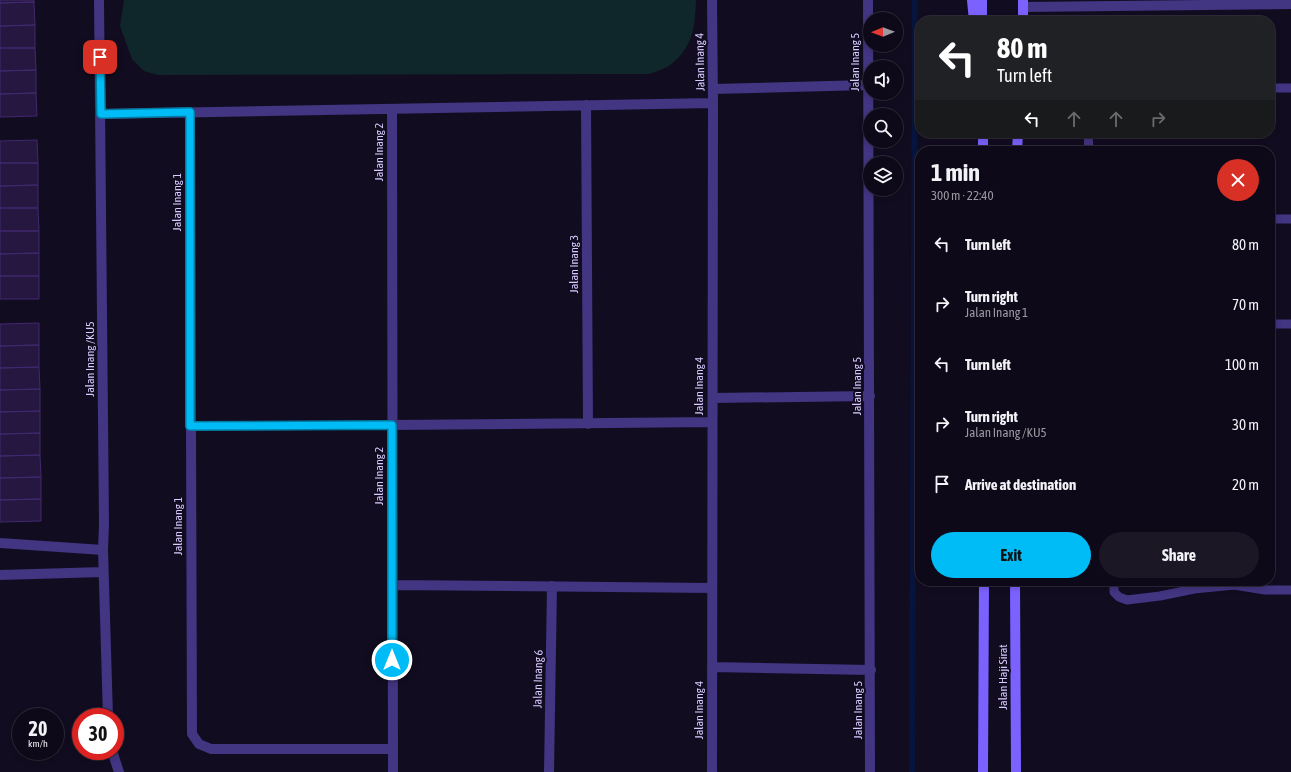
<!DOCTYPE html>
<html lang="en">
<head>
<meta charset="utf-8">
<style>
	:root { --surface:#0e0918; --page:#1c1725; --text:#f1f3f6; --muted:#9b9aa2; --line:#2e2a37; --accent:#00bcf6 }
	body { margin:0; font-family:"Asap Condensed",sans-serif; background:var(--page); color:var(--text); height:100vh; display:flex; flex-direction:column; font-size:15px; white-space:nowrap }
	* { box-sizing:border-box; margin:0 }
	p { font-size:13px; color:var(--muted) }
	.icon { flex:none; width:22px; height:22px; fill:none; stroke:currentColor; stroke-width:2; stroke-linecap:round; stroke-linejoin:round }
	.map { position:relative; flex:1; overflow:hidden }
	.panel { position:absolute; left:915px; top:146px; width:360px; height:440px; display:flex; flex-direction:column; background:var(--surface); border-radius:16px; box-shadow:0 2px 6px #0003,0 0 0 1px var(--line) }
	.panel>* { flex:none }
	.guide { position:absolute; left:915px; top:16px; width:360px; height:122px; border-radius:16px; box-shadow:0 2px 6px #0003,0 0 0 1px var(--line); background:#202124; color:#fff; overflow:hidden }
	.needle { width:26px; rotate:269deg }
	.controls { position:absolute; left:863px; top:12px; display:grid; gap:8px }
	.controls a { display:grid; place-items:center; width:40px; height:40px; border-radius:50%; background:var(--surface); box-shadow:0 2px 6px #0003,0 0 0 1px var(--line); font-size:20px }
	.speed { position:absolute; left:12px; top:708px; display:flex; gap:8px; font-size:20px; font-weight:700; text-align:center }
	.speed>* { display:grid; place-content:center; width:52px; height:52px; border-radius:50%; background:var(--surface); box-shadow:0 2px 6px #0003,0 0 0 1px var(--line); line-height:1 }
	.speed small { font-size:10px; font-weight:400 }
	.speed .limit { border:6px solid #d22; background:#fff; color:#111 }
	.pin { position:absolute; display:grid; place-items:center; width:34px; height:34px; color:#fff; margin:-17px; border-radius:8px; box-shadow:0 2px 6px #0006 }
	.me { position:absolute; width:44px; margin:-22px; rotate:0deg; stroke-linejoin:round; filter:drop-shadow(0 0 3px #0008) }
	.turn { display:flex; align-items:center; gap:14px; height:84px; padding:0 16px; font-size:18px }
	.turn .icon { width:52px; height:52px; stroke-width:2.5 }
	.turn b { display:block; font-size:28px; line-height:34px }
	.lanes { display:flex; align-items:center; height:38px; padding:0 16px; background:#0003; justify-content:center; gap:20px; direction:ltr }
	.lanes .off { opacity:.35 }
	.round { display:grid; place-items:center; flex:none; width:42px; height:42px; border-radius:21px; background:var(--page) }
	.summary { display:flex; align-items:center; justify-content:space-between; height:68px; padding:0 16px }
	h1 { font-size:24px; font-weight:700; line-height:30px }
	.button { display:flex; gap:8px; margin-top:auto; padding:8px 16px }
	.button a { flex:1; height:46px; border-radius:24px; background:var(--accent); color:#111; font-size:16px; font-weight:700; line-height:46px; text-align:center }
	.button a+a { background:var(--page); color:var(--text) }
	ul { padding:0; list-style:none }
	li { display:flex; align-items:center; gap:12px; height:60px; padding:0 16px }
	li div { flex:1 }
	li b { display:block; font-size:15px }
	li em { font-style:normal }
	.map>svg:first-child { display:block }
</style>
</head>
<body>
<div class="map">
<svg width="1291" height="772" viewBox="0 0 1291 772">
	<rect width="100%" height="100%" fill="#120c20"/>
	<!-- green -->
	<path fill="#0f272a" d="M124,0H696C695,26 693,48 670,65C665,69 656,71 650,74L158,75L144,71L132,59L120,26Z"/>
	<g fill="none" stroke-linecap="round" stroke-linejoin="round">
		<!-- stream -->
		<path stroke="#07143d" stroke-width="6" d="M912,772L915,0"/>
	</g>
	<!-- building -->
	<path fill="#261741" stroke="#40296e" d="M0,0H34V2L0,3Z
		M34,2L35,25L0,26V3Z
		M35,25V48H0V26Z
		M0,48H35L36,70L0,71Z
		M36,70V93L0,94V71Z
		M36,93L37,116L0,117V94Z
		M37,140L38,163H0V141Z
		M0,163H38V185L0,186Z
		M38,185V208H0V186Z
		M0,208H38L39,231H0Z
		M0,231H39V253L0,254Z
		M39,253V276H0V254Z
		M0,276H39V299H0Z
		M39,323V345L0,346V324Z
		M39,345V367L0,368V346Z
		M39,367L40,389L0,390V368Z
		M40,389V411L0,412V390Z
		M40,411V433L0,434V412Z
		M40,433V455L0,456V434Z
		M40,455L41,477L0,478V456Z
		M41,477V499L0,500V478Z
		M41,499V521L0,522V500Z"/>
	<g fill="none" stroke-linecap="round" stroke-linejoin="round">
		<!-- lane -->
		<path stroke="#423581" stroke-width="9" d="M1270,88H1291
			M1088,133L1089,151
			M1270,219H1291
			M1270,324H1291
			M190,426L392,425
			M1114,581V592L1119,597L1127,600L1160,596L1194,589L1234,585L1233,581
			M1234,585L1265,590H1291"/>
		<!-- street -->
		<path stroke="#423581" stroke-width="10" d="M99,0L104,524L103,550L108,717
			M712,0L713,103L712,772
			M868,0L870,772
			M1024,7L1291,4
			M713,89L868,85
			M586,105L588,424
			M392,109L393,772
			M190,112L192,734L199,744L211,749H392
			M101,114L713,103
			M713,398L870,396
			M392,425L712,422
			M0,543L103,550
			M0,575L103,572
			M392,585L712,588
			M712,667L871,670
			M112,751L119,772
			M549,772L552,586"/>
		<!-- secondary -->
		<path stroke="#7b62ff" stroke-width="10" d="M972,0L974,21
			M982,0V21
			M1023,21V0
			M983,133V151
			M1017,151L1018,133
			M1015,581L1016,772
			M983,772L984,581"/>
	</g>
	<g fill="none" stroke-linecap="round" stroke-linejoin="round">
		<defs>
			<path id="route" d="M100,57L101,114L190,112V426L392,425V660"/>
		</defs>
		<!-- route casing -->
		<use href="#route" stroke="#007aa0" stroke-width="10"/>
		<!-- route -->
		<use href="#route" stroke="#00bcf6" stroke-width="7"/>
	</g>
	<g text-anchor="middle" stroke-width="4" stroke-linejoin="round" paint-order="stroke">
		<!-- street labels -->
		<g font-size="12" fill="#d8cbff" stroke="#120c20">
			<text transform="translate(700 62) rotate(-91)" y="4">Jalan Inang 4</text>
			<text transform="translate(855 62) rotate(-90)" y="4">Jalan Inang 5</text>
			<text transform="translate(379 152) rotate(-90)" y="4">Jalan Inang 2</text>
			<text transform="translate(177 202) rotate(-90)" y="4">Jalan Inang 1</text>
			<text transform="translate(574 264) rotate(-90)" y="4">Jalan Inang 3</text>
			<text transform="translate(90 359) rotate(-90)" y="4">Jalan Inang /KU5</text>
			<text transform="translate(699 386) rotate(-90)" y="4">Jalan Inang 4</text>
			<text transform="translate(857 386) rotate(-90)" y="4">Jalan Inang 5</text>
			<text transform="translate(379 476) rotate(-90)" y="4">Jalan Inang 2</text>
			<text transform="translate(178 526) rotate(-90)" y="4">Jalan Inang 1</text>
			<text transform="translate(1003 677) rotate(-90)" y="4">Jalan Haji Sirat</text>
			<text transform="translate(538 679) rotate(-89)" y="4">Jalan Inang 6</text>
			<text transform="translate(699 710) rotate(-90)" y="4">Jalan Inang 4</text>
			<text transform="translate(858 710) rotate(-90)" y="4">Jalan Inang 5</text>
		</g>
	</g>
</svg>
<div class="controls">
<a><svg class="needle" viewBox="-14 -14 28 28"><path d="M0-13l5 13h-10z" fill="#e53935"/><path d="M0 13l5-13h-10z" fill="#9b9aa2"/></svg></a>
<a><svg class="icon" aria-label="sound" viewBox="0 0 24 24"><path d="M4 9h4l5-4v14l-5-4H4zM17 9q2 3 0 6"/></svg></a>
<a><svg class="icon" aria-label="search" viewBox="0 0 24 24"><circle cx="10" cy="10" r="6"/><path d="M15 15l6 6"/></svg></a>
<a><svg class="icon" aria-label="layers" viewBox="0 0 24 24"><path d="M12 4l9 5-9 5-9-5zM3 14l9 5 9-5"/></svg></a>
</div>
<div class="speed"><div>20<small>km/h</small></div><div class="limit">30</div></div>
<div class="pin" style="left:100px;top:57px;background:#d93025"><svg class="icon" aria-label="arrive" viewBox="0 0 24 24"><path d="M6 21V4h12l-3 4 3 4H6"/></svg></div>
<svg class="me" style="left:392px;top:660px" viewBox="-20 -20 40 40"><circle r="17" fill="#00bcf6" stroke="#fff" stroke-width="3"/><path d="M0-11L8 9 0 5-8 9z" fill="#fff"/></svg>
<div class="guide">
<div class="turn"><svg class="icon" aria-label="left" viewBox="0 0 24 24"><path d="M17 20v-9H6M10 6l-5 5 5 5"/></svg><div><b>80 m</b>Turn left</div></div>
<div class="lanes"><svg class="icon" aria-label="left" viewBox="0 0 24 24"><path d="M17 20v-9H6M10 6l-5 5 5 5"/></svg><svg class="icon off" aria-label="ahead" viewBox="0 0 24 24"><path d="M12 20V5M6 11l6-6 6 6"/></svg><svg class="icon off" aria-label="ahead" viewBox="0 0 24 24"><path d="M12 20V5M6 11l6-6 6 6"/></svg><svg class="icon off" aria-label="right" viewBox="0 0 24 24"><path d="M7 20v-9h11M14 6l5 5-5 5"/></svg></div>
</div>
<section class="panel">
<div class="summary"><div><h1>1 min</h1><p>300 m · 22:40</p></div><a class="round" style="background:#d93025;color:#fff"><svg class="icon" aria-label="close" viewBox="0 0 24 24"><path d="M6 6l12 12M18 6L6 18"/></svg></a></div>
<ul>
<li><svg class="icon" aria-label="left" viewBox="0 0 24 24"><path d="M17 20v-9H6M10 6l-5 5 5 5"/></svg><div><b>Turn left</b></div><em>80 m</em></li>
<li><svg class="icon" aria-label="right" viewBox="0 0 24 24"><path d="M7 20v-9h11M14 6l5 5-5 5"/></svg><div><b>Turn right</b><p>Jalan Inang 1</p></div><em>70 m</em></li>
<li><svg class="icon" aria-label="left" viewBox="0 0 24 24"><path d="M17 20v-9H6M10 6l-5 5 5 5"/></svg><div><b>Turn left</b></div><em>100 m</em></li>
<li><svg class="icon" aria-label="right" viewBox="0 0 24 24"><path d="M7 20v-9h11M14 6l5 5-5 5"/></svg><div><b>Turn right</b><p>Jalan Inang /KU5</p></div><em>30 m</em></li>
<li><svg class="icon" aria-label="arrive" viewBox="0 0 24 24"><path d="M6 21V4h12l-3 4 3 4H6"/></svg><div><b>Arrive at destination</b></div><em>20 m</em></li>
</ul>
<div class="button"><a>Exit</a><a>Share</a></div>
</section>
</div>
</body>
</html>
